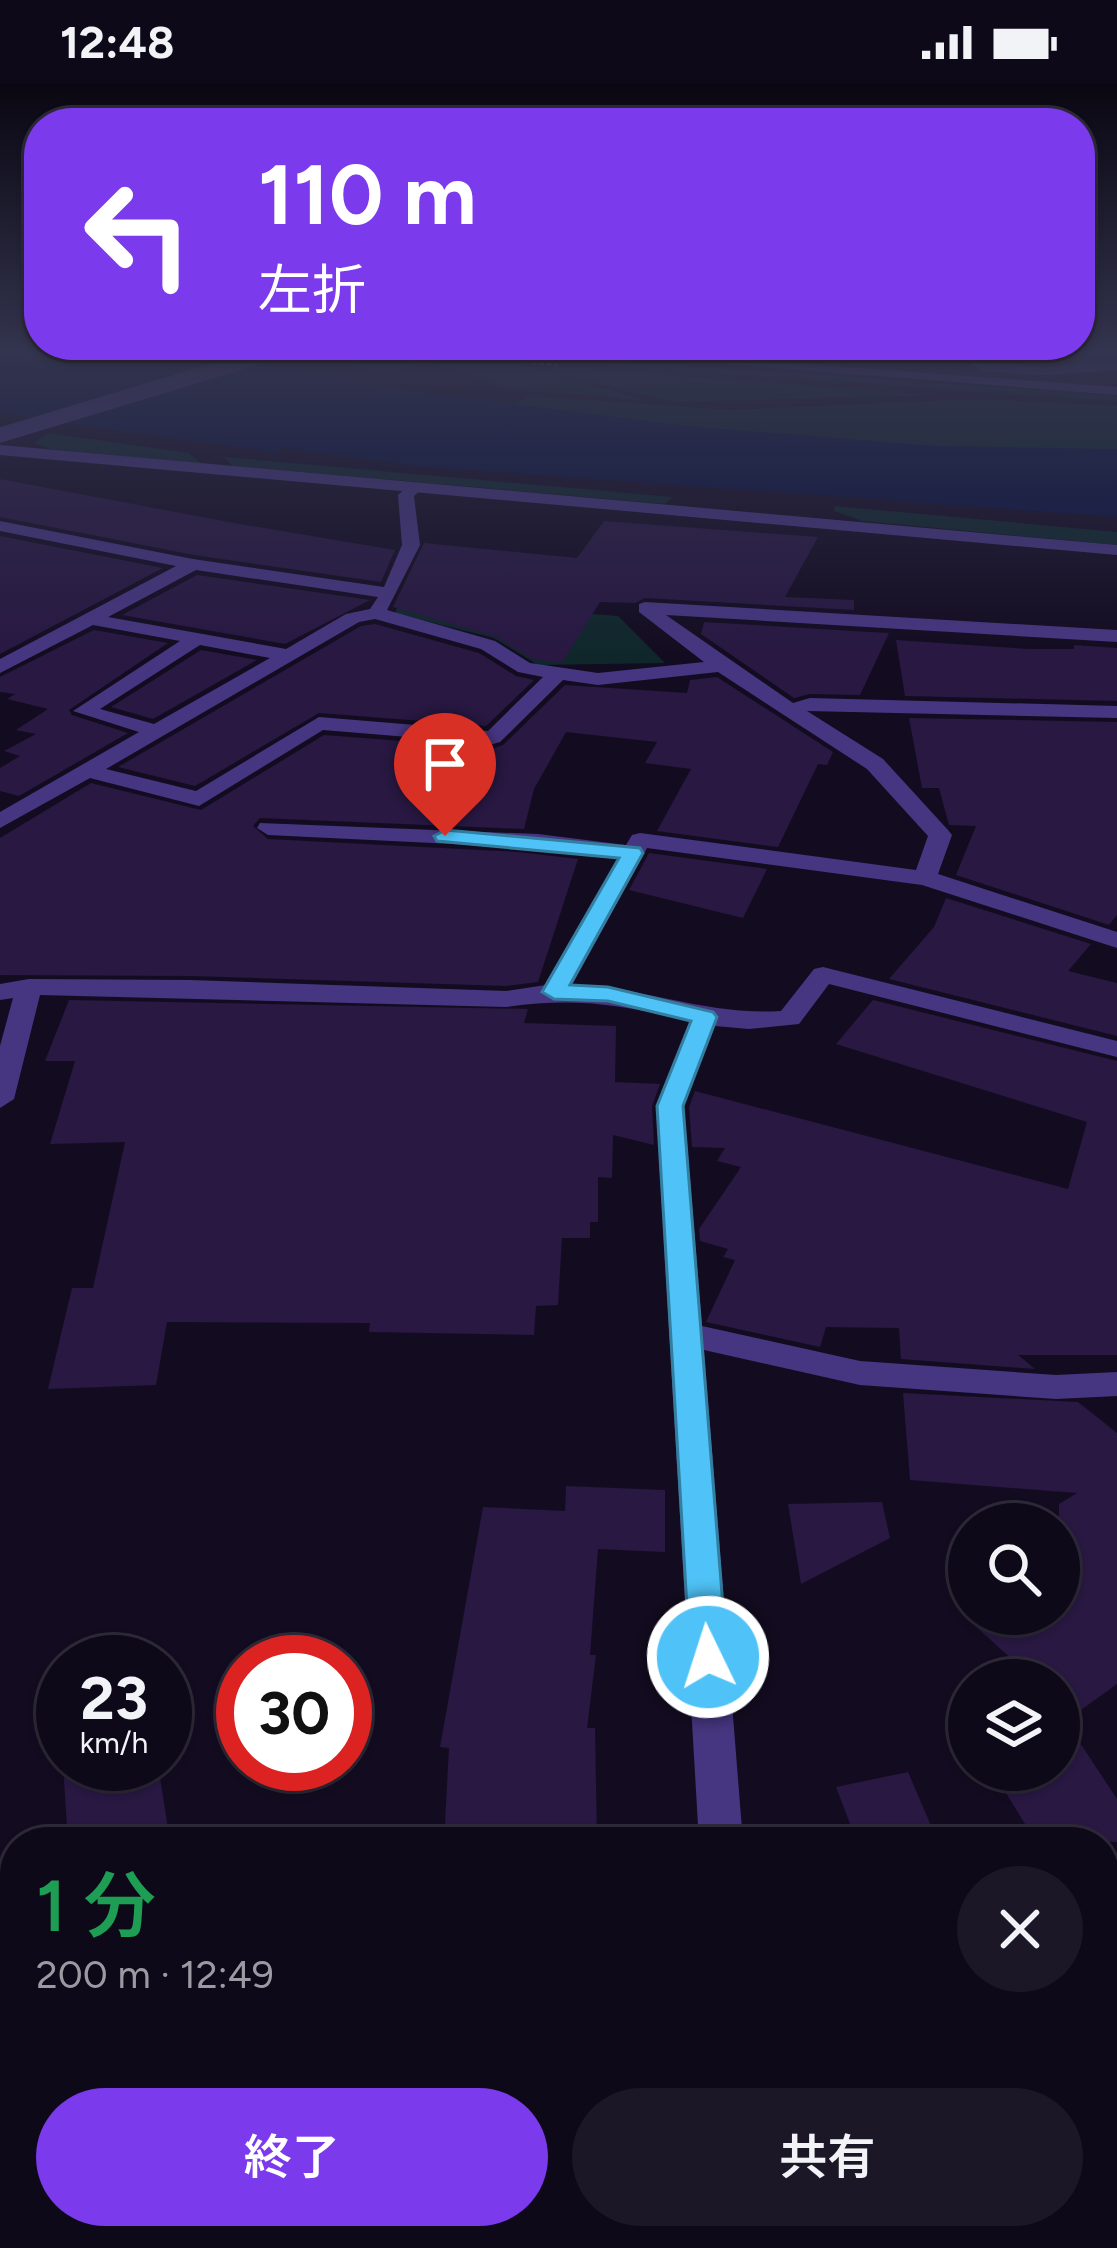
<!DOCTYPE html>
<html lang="ja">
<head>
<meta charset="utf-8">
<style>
	:root { --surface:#0e0919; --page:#1c1726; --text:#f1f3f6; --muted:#9b9aa2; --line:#2e2a38; --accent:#7c3aed }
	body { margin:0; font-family:Figtree,"Noto Sans JP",sans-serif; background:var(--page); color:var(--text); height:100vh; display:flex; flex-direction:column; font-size:45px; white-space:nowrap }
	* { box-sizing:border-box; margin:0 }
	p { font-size:39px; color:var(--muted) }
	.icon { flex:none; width:66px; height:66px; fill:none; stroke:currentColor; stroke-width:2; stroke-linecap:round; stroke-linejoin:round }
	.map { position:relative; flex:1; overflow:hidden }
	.drawer { position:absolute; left:0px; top:1743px; width:1119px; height:423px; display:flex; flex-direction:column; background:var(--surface); border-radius:48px 48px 0 0; box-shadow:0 3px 9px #0004,0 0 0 3px var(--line) }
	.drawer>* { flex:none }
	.top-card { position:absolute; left:24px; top:24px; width:1071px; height:252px; border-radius:48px; box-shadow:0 3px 9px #0004,0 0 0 3px var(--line); background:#7c3aed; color:#fff; overflow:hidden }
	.controls { position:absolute; left:948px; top:1419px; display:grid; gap:24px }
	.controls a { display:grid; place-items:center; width:132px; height:132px; border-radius:50%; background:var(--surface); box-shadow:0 3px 9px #0004,0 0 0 3px var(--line); font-size:60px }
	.speed { position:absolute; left:36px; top:1551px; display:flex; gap:24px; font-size:60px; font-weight:700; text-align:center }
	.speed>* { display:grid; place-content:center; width:156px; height:156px; border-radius:50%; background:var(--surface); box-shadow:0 3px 9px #0004,0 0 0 3px var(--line); line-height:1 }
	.speed small { font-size:30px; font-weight:400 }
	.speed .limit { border:18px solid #d22; background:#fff; color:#111 }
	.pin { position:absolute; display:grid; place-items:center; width:102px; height:102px; color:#fff; margin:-123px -51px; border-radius:50% 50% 50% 0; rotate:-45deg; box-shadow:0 0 12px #0007 }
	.pin .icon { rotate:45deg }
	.me { position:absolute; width:132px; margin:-66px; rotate:356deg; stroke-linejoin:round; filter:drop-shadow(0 0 9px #0008) }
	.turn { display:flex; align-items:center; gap:42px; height:252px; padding:0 36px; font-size:54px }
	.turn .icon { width:156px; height:156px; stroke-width:2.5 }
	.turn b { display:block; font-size:84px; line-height:102px }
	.round { display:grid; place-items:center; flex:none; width:126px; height:126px; border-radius:63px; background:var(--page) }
	.headline { display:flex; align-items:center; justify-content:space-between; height:204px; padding:0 36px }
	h1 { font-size:72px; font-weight:600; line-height:90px; color:#1e9e55 }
	.action { display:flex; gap:24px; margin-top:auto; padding:24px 36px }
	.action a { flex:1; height:138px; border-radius:72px; background:var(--accent); color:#fff; font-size:48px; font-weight:600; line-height:138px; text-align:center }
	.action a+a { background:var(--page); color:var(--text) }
	.status { display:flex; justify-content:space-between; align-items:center; height:84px; padding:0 60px; background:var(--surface); direction:ltr }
	.status svg { height:33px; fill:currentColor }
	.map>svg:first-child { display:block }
</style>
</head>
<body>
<div class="status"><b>12:48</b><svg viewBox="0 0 49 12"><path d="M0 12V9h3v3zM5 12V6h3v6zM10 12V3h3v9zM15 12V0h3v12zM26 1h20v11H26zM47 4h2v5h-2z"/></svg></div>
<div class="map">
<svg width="1117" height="2164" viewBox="0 0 1117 2164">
	<rect width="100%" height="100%" fill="#130c21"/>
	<!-- green -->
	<path fill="#0f272b" d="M319,268L425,274L431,277L385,288L305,273Z
		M532,270L1117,312V317L535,276Z
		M450,276L514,279L648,317L502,304L469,287L432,282Z
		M553,283L932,311L676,318L563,292L550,286Z
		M530,312L730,326L976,315L1117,322V368C914,365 714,350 513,320Z
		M49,349L188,369L202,380L51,365L34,359Z
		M224,373L673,413L665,420L233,382Z
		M835,422L1117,448V461L862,437L834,427Z
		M401,514L618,532L665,579L538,581L494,554L395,529Z"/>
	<!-- water -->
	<path fill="#08123e" d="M0,268H203L403,306L686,342L935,362L1117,365V433L418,382L283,364L276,368L19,332L0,328Z"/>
	<!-- building -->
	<path fill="#281842" d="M0,395L234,439L395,466L381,498L194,471L0,433Z
		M604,437L818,453L785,513L854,516V526L645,514L635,519L600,518L562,579L532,575L496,553L393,523L424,459L577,474Z
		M0,452L163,484L0,570Z
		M197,491L370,516L285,560L122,531Z
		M704,538L870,548L889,549L860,611L810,610L794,614L701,550Z
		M375,540L479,569L516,592L534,596L486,642L319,629L195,702L118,683L361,542Z
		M94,546L168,559L69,626L72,631L128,649L19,712L0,707V684L20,672L4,667L36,650L16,646L48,625L7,615L15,610L0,608V593Z
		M896,556L1028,565H1074V561L1117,564V617L905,612Z
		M201,566L257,576L153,635L111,623Z
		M717,593L833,668L827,681L818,680L778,763L657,747L691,685L645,679L657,658L566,648L534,705L524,745L260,734L253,742L268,755L518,768L578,775L538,898L506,902L190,892L0,891V754L91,699L201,726L324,651L494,664L503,661L565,601L687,609L690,596Z
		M909,634L1117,638V831L1109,841L956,791L976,742L949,741L939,704H922Z
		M649,769L767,785L743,834L629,806Z
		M946,814L1091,860L1068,887L1117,899V952L889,895L934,843Z
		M69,916L528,925L524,939L616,942L615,998L660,1000L652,1022L654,1061L613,1051L612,1094L598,1093V1138H590V1154H562L558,1221L536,1222L534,1251L369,1248L370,1239L167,1238L156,1301L48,1305L72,1204H93L125,1058L50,1060L75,977H45Z
		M873,916L1117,977V1271H1018L1035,1285L901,1275L899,1244L826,1243L820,1263L706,1238L735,1176L723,1173L728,1165L700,1157L699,1145L741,1083L717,1077L725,1064L692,1063L689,1023L695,1007L1068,1105L1087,1038L836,960Z
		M903,1309L1078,1318L1117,1349V1600L1074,1631L1059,1618V1596H1035L962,1530H1059V1420L1077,1409L910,1396Z
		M566,1402L665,1406V1468L598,1465L590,1571H596L587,1644H595L597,1758H444L449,1664L440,1663L483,1423L565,1427Z
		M882,1418L890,1454L801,1500L788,1420Z
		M1059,1627L1117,1715V1758H1036L992,1686H1059Z
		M63,1680H158L170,1758H68Z
		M908,1688L938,1758H857L836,1703Z"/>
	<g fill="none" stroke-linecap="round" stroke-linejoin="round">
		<!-- path -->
		<path stroke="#2aa5b5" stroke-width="3" stroke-dasharray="3 4.5" stroke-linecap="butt" d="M383,268L559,281"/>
		<!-- minor -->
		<path fill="#463681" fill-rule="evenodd" d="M577,268H641L1117,303V311Z
			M963,268H976L983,279L1046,283L1117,278V286L1046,291L979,287Z
			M410,400L424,403L414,412L420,461L387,526L495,557L530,579L598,589L704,578L639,528V520L645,518L1117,546V558L666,531L793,619L810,614L1117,622V634L807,627L883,675L948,746L952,751L938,790L1117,848V864L922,801L647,764L572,901C644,903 709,932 781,927L814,885L823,883L1117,957V973L829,900L799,940L749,945L715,942L684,1022L702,1242L860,1277L1056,1291L1117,1288V1312L1056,1315L860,1301L704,1266L743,1758H699L656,1022L690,937C622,921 576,913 506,923L40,911L14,1015L0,1024V962L13,914L0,916V900L29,895L190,896L506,907L546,901L618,774L538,764L268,751L257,744L260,739L538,750L626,761L632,751L640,749L916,786L928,752L867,685L718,588L598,601L563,596L500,658L493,660L323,646L199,722L90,694L0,744V728L139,648L73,627L180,557L93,541L0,589V575L176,482L0,447V437L193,475L384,503L402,461L398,411ZM196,486L378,513L370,525L346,530L286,565L108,533ZM375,535L481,565L518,588L543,593L488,647L319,633L196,707L106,685L359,538ZM200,561L270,574L154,640L100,625Z
			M0,1915L15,1921V2000L0,1994Z
			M1117,1949V1999L1104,2004V1954Z
			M717,2151H769L770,2164H718Z"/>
		<!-- tertiary -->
		<path fill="#463681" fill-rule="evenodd" d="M0,361L1117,461V471L0,371Z"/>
		<!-- tertiary-bridge -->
		<path stroke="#463681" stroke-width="15" d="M0,351L275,268"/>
	</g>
	<!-- sky -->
	<linearGradient id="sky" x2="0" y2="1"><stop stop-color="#0a0712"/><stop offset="0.47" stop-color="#33344e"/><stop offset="1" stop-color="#33344e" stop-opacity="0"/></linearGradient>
	<rect width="1117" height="571" fill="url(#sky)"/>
	<!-- route -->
	<path fill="#4fc3f7" stroke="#337fa1" stroke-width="3" d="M445,746L640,764L643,769L570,901L608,903L713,928L717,933L683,1022L727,1573L721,1584L708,1588L695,1584L690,1573L657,1022L691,937L608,917L554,915L542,908L619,774L437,757L434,752Z"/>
</svg>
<div class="controls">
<a><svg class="icon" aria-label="search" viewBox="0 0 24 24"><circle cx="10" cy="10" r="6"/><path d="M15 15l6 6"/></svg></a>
<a><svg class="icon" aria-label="layers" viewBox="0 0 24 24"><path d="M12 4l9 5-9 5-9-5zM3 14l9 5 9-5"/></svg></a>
</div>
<div class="speed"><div>23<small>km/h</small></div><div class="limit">30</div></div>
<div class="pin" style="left:445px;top:752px;background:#d93025"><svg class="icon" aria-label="arrive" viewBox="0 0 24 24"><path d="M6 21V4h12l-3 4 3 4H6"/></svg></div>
<svg class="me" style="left:708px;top:1573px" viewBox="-20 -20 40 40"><circle r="17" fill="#4fc3f7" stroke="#fff" stroke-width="3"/><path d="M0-11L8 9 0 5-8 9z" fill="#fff"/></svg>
<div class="top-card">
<div class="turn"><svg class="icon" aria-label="left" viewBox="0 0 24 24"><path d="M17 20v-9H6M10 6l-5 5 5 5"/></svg><div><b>110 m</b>左折</div></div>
</div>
<section class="drawer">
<div class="headline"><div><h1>1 分</h1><p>200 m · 12:49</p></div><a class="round"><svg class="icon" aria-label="close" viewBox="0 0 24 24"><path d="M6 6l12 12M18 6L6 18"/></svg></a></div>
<div class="action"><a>終了</a><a>共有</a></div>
</section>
</div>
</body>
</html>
